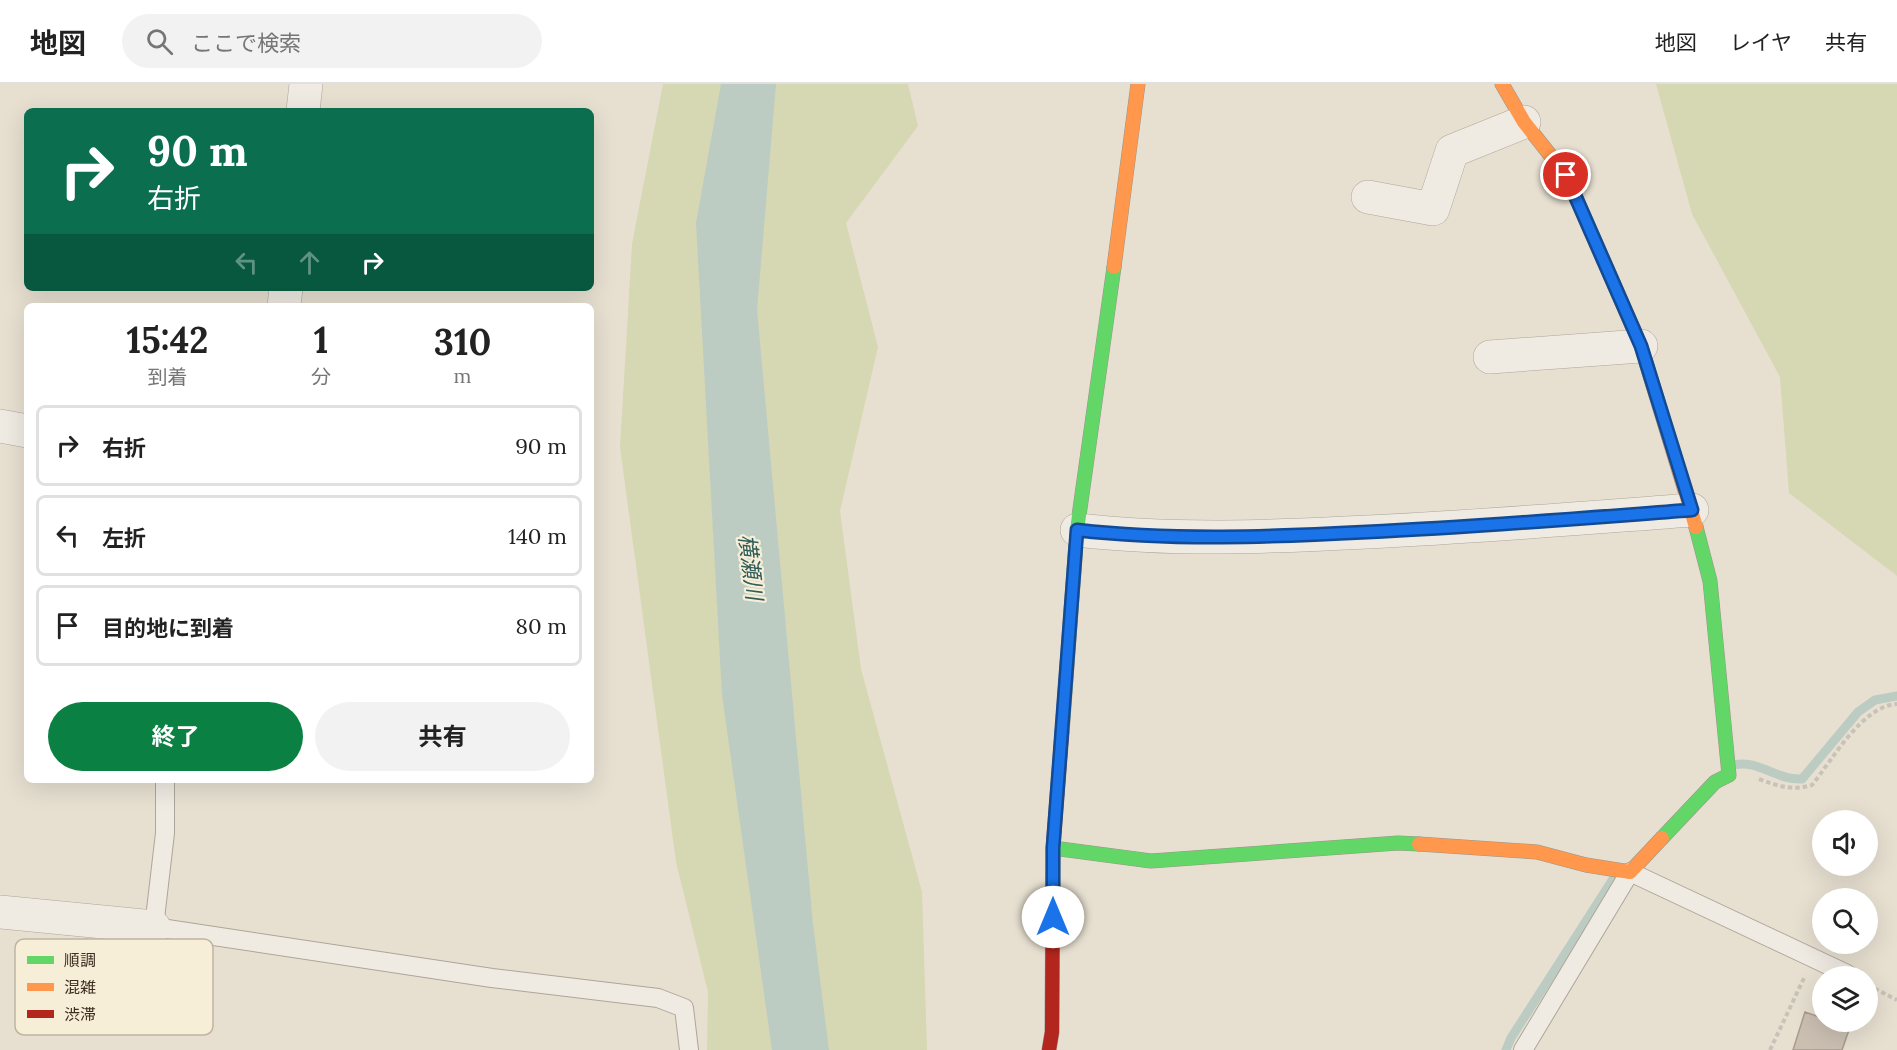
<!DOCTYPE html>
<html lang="ja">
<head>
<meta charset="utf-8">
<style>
	:root { --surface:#fff; --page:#f2f2f2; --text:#222; --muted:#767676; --line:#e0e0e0; --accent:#0b8043 }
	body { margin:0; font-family:Lora,"Noto Sans JP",serif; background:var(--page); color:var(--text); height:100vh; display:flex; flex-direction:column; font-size:22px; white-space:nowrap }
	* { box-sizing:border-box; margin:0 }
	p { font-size:20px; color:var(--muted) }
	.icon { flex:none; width:33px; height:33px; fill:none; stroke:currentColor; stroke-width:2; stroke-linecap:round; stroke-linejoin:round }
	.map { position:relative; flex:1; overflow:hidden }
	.panel { position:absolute; left:24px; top:219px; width:570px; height:480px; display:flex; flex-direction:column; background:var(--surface); border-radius:9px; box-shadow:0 6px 24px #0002 }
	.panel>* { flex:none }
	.hud { position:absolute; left:24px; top:24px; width:570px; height:183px; border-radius:9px; box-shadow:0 6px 24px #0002; background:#0b6e4f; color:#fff; overflow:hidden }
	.fabs { position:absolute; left:1812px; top:726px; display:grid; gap:12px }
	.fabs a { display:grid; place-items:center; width:66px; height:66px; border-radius:50%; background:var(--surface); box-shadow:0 6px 24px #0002; font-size:30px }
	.pin { position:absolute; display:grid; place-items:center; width:51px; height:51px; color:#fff; margin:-26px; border:3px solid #fff; border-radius:50%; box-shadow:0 2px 6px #0007 }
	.me { position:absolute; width:66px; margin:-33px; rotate:0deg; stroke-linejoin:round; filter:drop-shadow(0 0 4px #0008) }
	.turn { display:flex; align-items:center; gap:21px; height:126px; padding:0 24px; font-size:27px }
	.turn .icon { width:78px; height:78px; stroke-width:2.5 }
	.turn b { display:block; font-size:42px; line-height:51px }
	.lanes { display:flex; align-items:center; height:57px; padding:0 24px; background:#0003; justify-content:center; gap:30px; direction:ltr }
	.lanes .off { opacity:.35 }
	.eta { display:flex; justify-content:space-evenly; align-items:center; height:102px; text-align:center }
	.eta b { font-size:36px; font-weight:700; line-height:42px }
	.primary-button { display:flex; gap:12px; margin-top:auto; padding:12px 24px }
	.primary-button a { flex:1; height:69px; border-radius:36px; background:var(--accent); color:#fff; font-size:24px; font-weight:700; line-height:69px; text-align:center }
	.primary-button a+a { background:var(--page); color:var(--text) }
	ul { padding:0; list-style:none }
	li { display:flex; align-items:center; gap:18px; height:81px; margin:0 12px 9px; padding:0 12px; border:3px solid var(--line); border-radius:9px }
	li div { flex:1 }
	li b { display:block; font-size:22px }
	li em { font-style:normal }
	header { display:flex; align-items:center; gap:36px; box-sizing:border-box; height:84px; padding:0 30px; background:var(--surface); border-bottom:2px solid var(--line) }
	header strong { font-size:28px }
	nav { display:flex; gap:33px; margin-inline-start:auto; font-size:21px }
	.search { width:420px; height:54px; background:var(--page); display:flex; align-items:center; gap:15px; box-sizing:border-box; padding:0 21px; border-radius:33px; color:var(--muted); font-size:22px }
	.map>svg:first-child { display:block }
</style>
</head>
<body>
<header>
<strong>地図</strong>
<div class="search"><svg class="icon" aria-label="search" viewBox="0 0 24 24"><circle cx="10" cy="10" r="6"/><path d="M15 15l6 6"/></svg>ここで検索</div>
<nav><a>地図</a><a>レイヤ</a><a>共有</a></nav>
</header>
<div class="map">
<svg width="1897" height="966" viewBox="0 0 1897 966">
	<rect width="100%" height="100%" fill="#e7e0d1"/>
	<!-- green -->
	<path fill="#d6d7b3" d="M663,0H908L918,42L846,139L878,263L840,427L861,585L922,808L927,966H707L708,908L676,778L620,363L632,160Z
		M1656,0H1897V492L1789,409L1780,293L1692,130Z"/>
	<!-- water -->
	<path fill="#bcccc2" d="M721,0H776L757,226L813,840L829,966H772L722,611L696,139Z"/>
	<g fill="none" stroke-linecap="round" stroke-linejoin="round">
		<!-- stream -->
		<path stroke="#bcccc2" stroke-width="9" d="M1734,681C1757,675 1778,697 1802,695L1858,628L1875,616L1897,612
			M1506,966L1511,954L1615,792"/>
	</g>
	<!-- building -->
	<path fill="#cbbfb2" stroke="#a89c90" stroke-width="1.5" d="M1805,928L1822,934V938L1850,943L1842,966H1793Z"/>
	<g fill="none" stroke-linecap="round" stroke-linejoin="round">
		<defs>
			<path id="lane" d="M165,696V749L154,843L492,894L658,914L684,924L689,966
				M1523,966L1630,788L1847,890"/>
			<path id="street" d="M303,27L306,0
				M1368,113L1433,125L1452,67L1524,38
				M284,222L286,204
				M1490,273L1641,262
				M0,342L27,347
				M1077,446C1174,457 1270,453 1367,448C1475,443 1584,434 1692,426
				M0,828L154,843"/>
			<path id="fast" d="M1062,649L1077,446L1114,183
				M1662,754L1715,698L1729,691L1710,497L1696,443
				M1053,764L1151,777L1398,759L1419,760"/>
			<path id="slow" d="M1502,0L1524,38L1566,91L1641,262L1696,443
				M1114,183L1138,0
				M1419,760L1537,768L1586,781L1630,788L1662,754"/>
			<path id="jam" d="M1049,966L1052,948L1053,764L1062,649"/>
		</defs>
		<!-- lane casing -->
		<use href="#lane" stroke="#ada599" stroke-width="20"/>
		<!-- street casing -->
		<use href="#street" stroke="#ada599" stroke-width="34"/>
		<!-- fast casing -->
		<use href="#fast" stroke="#9c958a" stroke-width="15"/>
		<!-- slow casing -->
		<use href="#slow" stroke="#9c958a" stroke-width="15"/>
		<!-- jam casing -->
		<use href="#jam" stroke="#9c958a" stroke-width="15"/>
		<!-- path -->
		<path stroke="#c8c2b9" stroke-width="4" stroke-dasharray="4.5 3" stroke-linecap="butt" d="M1759,695C1778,702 1792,707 1812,701C1833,675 1862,622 1897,620
			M1868,901L1897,916
			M1770,966L1804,894"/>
		<!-- lane -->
		<use href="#lane" stroke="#efebe3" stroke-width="18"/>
		<!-- street -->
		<use href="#street" stroke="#efebe3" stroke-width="33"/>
		<!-- fast -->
		<use href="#fast" stroke="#63d668" stroke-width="14"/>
		<!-- slow -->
		<use href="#slow" stroke="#ff974d" stroke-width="14"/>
		<!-- jam -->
		<use href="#jam" stroke="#b3261e" stroke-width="14"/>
	</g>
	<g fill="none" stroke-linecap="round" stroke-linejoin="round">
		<defs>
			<path id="route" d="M1053,833V764L1077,446C1174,457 1270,453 1367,448C1475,443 1584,434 1692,426L1641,262L1566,91"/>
		</defs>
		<!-- route casing -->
		<use href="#route" stroke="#114b97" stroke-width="15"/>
		<!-- route -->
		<use href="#route" stroke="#1a73e8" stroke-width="10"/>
	</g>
	<g text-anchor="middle" stroke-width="4.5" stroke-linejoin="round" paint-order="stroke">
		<!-- water labels -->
		<g font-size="22" font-style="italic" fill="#2f5d5a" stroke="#f7eed8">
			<text transform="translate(751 483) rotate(83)" y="8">横瀬川</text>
		</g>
	</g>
	<!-- legend -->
	<rect x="15" y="855" width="198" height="96" rx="9" fill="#f7eed8" stroke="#bfb4a1" stroke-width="1.5"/>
	<rect x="27" y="872" width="27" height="8" fill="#63d668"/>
	<rect x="27" y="899" width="27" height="8" fill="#ff974d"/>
	<rect x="27" y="926" width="27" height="8" fill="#b3261e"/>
	<g font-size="16" fill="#3d2e20">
		<text x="64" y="882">順調</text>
		<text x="64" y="909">混雑</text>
		<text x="64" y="936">渋滞</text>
	</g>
</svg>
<div class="fabs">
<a><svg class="icon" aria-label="sound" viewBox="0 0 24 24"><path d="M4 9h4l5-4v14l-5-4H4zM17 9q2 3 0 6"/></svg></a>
<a><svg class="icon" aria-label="search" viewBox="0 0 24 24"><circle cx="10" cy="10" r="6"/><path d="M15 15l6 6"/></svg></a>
<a><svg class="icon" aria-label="layers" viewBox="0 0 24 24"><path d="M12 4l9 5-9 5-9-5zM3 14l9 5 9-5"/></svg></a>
</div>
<div class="pin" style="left:1566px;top:91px;background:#d93025"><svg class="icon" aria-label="arrive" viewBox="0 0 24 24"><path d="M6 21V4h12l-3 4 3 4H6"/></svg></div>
<svg class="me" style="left:1053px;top:833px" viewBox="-20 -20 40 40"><circle r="19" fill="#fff"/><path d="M0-13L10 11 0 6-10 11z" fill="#1a73e8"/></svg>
<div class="hud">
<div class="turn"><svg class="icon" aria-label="right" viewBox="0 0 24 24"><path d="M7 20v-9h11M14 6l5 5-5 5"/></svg><div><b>90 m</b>右折</div></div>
<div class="lanes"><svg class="icon off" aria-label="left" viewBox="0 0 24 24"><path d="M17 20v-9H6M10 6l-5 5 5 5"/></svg><svg class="icon off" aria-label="ahead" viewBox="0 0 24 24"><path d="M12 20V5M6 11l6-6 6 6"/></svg><svg class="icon" aria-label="right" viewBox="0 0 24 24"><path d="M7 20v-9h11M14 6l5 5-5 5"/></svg></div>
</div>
<section class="panel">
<div class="eta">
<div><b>15:42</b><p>到着</p></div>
<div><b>1</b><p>分</p></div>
<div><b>310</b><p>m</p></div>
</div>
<ul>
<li><svg class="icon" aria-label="right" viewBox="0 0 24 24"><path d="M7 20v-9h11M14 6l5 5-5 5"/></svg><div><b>右折</b></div><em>90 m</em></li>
<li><svg class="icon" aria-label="left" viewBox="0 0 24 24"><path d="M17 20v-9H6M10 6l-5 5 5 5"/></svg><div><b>左折</b></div><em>140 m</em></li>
<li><svg class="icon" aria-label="arrive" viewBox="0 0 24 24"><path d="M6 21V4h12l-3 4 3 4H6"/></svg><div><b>目的地に到着</b></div><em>80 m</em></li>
</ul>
<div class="primary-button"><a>終了</a><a>共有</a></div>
</section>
</div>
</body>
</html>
